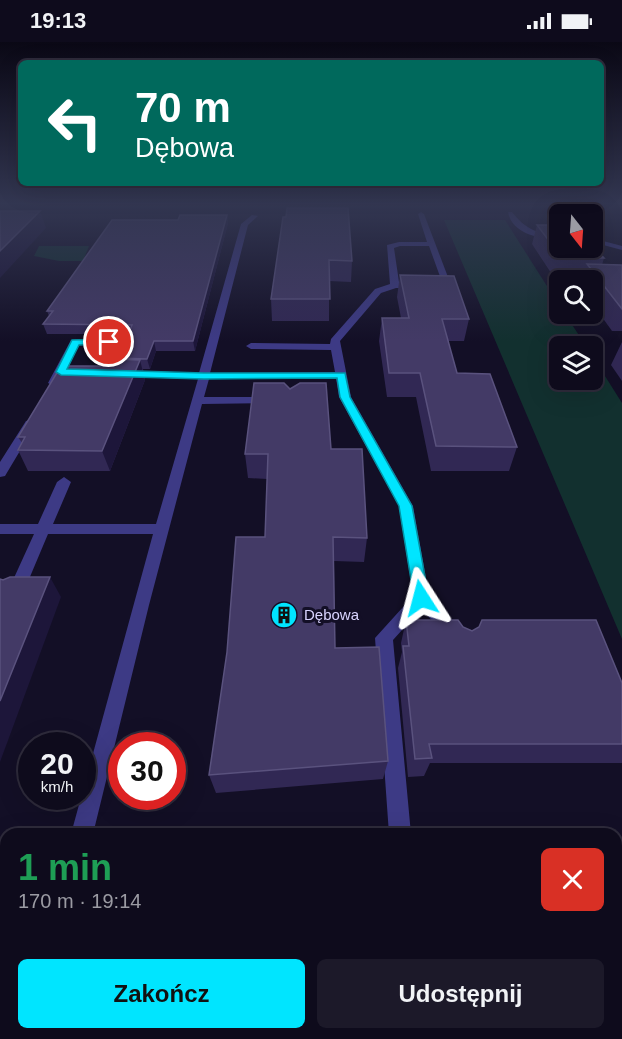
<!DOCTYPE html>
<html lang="pl">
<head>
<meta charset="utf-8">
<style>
	:root { --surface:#0e0b1c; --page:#1c1929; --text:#f1f3f6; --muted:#9b9ba3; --line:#2e2b3b; --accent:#00e5ff }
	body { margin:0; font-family:Helvetica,sans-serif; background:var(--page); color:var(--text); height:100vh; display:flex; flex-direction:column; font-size:22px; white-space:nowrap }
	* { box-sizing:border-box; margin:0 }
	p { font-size:20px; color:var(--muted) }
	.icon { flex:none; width:33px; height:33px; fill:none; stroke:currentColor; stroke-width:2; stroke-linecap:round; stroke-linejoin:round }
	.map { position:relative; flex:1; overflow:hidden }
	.side { position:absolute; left:0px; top:786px; width:622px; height:212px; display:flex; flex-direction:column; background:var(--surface); border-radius:18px 18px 0 0; box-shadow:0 6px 24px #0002,0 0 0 2px var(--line) }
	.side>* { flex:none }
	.top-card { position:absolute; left:18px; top:18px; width:586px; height:126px; border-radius:9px; box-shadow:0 6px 24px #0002,0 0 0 2px var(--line); background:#00695c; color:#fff; overflow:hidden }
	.needle { width:39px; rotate:163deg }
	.buttons { position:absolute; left:549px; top:162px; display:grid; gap:12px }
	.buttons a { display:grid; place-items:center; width:54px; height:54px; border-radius:9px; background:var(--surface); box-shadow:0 6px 24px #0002,0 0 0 2px var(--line); font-size:30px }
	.speed { position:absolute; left:18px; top:690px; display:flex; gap:12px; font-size:30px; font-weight:700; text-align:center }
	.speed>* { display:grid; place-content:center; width:78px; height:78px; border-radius:50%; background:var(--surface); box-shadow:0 6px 24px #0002,0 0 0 2px var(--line); line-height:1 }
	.speed small { font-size:15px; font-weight:400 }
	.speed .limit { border:9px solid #d22; background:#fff; color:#111 }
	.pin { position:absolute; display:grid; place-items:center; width:51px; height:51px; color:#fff; margin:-26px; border:3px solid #fff; border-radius:50%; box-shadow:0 2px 6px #0007 }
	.me { position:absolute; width:66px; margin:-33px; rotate:351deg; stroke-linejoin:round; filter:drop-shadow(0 0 4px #0008) }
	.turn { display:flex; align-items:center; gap:21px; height:126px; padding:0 18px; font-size:27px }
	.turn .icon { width:78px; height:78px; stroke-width:2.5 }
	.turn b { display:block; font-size:42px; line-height:51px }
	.round { display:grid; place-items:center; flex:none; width:63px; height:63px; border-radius:9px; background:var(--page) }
	.head { display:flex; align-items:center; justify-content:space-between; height:102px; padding:0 18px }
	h1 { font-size:36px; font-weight:700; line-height:45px; color:#1e9e55 }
	.action { display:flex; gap:12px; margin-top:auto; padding:12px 18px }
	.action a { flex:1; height:69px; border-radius:9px; background:var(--accent); color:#111; font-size:24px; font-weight:700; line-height:69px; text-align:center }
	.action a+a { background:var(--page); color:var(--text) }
	.status { display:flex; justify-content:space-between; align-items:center; height:42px; padding:0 30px; background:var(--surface); direction:ltr }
	.status svg { height:16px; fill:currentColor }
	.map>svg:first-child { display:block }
</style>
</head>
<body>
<div class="status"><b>19:13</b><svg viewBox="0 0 49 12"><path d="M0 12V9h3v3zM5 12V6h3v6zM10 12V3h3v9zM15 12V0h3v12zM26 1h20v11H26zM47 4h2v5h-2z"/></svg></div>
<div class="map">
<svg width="622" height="997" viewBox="0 0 622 997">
	<rect width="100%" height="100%" fill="#130f26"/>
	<!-- green -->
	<path fill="#12302f" d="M444,178H505L559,263L560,272H565L586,304H560V338H592L593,315L622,361V597Z
		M39,204H89L83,219H59L34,214Z
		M617,899H622V997H442V992H616Z"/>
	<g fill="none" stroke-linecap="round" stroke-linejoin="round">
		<!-- minor -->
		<path fill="#3d3a85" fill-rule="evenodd" d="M421,170L424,172L451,243L447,246H396L381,251L340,299L351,355L413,464L429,553L464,591L461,596L455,598L449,596L421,567L393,598L411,792H389L375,596L413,554L399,464L339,355L336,336L209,337L204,355H272L278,358L272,361L202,362L149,563L93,792H71L153,492H48L24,549L22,554L16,556L10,554L8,549L34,492H0V482H38L57,440L64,435L71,440L53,482H156L198,337L124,335L119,332L124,329L199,331L241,182L252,173L258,174L248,183L210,331L335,330L331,308L251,307L246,304L251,301L330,302L331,297L375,247L390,242L387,203L399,200H427L418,172ZM400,204H429L442,240H399L394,206Z
			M508,170H512C525,187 538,192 560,194V198C540,197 512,192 508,170Z
			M592,196L622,204V208L592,200Z
			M126,297L131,300L130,302L79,303L58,343L54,344L48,341L71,298Z
			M30,378L36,382L5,434L0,435V420L26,379Z
			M616,818H622V842H616Z
			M0,858H6V882H0Z"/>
	</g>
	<!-- wall -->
	<path fill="#312854" d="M227,173L228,181L195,309H156L150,327H143L145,338L110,429H28L18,408L22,401L18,395L107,324L118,317L128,292H47L43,282L49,274L47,269L178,178Z
		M283,175L352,219L351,240L329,239V279H272L271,257Z
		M537,183L604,216L602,223H622V289H612L592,261V238H582V237H555L532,202Z
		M400,233L469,277L464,299H448L457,331L517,405L509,429H431L416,355H387L379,299L382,276H401L397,255Z
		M622,300V339L611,323Z
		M331,407L367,496L364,520L334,519L335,606L388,719L383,737L216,751L209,733L265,495L267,437L248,436L245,412Z
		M406,578L463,585L622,641V721H430L424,734L408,735L398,626L402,610L401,601Z"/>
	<!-- shaded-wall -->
	<path fill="#1d163a" d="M40,169L46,186L0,236V209Z
		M227,173L228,181L195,309L193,299Z
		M154,299L156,309L150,327L147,317Z
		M140,318L145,338L110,429L102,409Z
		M50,535L61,555L0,720V659Z"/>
	<!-- building -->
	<path fill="#433a66" stroke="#5a527e" stroke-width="1.5" d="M287,166H348L352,219L329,218L330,257H271L283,175H286Z
		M0,169H40L0,209Z
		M180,173H227L193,299H154L147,317L118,316L132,283L43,282L53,269H47L112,178H178Z
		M537,183H560V206H592V203L604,216H562Z
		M587,222L622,223V267Z
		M400,233L454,234L469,277H442L457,331L490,332L517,405L436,404L420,331H389L382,276H409Z
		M111,317L140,318L102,409L18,408L25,395H18L61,324H107Z
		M254,341H284L290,347L300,341H326L331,407H362L367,496L333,495L335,606L379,605L388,719L209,733L227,610L236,495H265L268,412H245Z
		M10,535H50L0,659V537L3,538Z
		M406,578H458L463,585L472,589L479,585L482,578H596L622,641V702H429L432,716L415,717L403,604H409Z
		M187,992H261L260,997H187Z"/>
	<!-- sky -->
	<linearGradient id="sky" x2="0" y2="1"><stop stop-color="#0a0815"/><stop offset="0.54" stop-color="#333752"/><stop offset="1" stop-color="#333752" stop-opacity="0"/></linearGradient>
	<rect width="622" height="299" fill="url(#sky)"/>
	<!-- route -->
	<path fill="#00e5ff" stroke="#0095a6" stroke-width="1.5" d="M109,297L114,300L113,302L79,303L67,327L204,331H345L350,355L412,464L429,556L426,560H416L414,556L399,464L340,355L337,336L204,337L61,333L56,330L72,298Z"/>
	<!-- icons -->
	<defs>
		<symbol id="building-disc" viewBox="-11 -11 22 22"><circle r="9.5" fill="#00e5ff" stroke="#130f26"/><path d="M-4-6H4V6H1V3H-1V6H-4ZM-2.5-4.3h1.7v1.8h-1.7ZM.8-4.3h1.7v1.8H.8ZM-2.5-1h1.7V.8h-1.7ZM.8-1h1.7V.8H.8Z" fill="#111"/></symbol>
	</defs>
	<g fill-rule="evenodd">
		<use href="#building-disc" x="269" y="558" width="30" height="30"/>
	</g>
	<g text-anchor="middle" stroke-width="6" stroke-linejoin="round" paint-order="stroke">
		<!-- poi labels -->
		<g font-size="15" fill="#d9d4ff" stroke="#130f26" text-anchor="start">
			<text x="304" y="578">Dębowa</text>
		</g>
	</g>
</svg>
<div class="buttons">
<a><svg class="needle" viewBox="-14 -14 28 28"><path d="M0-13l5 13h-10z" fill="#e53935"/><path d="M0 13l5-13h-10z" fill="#9b9ba3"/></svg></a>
<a><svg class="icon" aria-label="search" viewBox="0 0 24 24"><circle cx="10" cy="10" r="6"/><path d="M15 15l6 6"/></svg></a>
<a><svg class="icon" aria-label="layers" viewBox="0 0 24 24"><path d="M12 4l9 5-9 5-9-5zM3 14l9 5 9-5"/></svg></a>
</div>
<div class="speed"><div>20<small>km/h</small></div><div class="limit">30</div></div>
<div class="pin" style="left:109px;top:300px;background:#d93025"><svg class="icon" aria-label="arrive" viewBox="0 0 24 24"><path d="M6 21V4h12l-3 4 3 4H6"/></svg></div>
<svg class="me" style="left:421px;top:556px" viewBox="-20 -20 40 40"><path d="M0-17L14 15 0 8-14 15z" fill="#00e5ff" stroke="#fff" stroke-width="4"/></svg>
<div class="top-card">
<div class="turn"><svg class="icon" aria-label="left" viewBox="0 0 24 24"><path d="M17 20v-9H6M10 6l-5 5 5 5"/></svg><div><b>70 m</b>Dębowa</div></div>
</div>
<section class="side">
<div class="head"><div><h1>1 min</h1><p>170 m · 19:14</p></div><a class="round" style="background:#d93025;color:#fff"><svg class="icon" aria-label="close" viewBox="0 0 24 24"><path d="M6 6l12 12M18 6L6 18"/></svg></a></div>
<div class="action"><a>Zakończ</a><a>Udostępnij</a></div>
</section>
</div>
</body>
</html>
